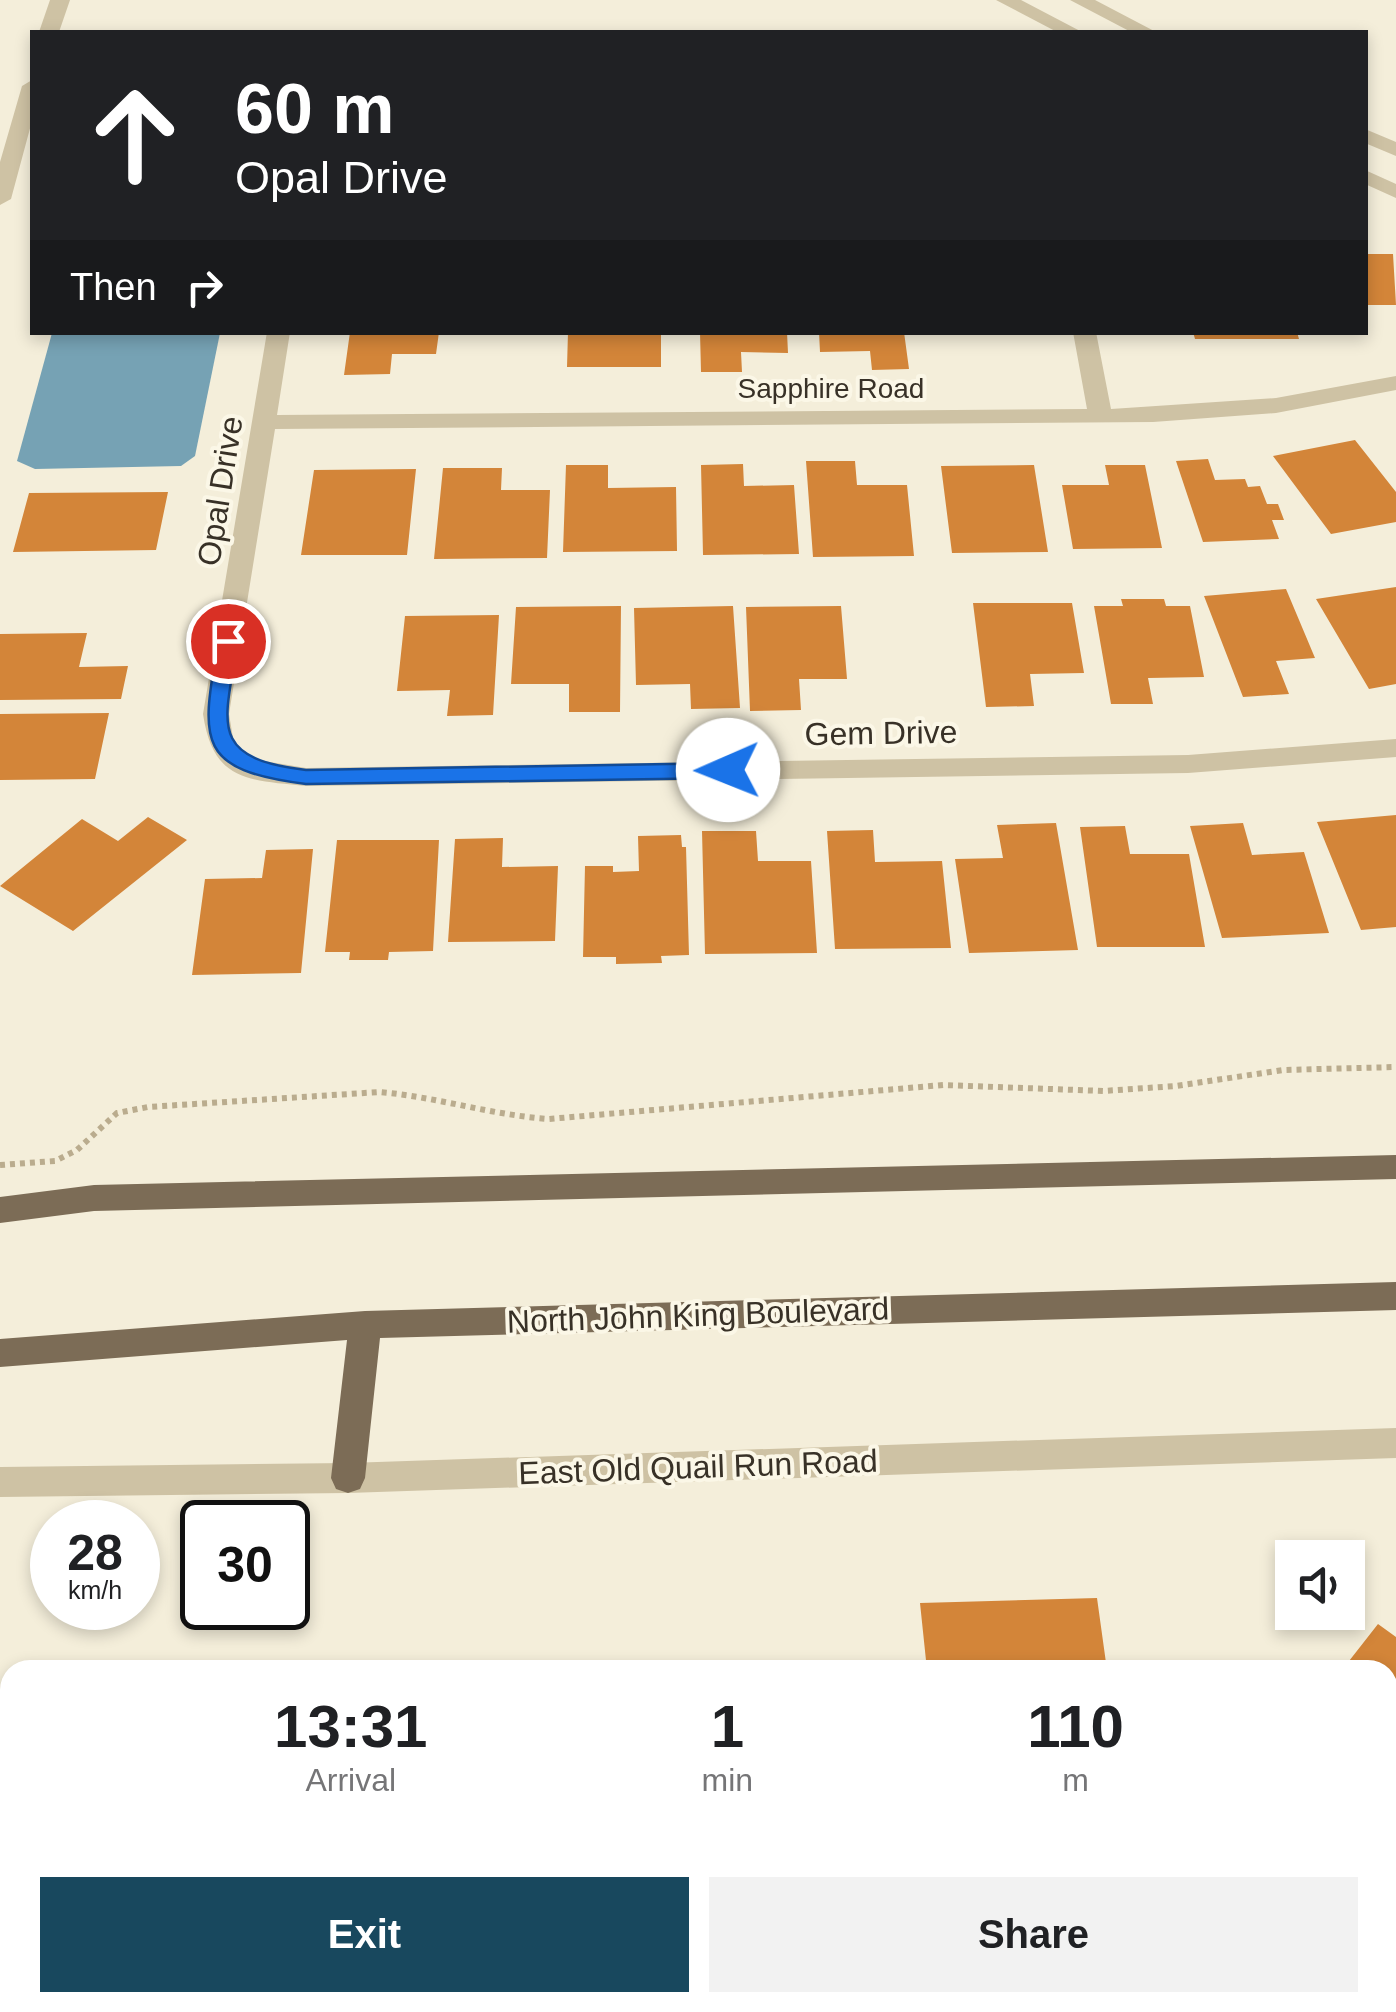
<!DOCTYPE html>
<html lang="en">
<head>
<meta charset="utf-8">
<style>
	:root { --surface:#fff; --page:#f2f2f2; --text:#202124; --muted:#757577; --accent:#18485e }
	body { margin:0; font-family:Arial,sans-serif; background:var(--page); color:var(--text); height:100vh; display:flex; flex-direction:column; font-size:38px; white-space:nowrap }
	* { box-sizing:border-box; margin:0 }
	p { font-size:32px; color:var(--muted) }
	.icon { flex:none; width:55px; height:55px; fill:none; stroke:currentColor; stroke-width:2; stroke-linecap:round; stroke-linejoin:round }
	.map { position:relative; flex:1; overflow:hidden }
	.details { position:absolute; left:0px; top:1660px; width:1398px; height:352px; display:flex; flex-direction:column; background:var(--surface); border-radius:30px 30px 0 0; box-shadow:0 5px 15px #0003 }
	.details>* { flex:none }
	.guide { position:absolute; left:30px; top:30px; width:1338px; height:305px; border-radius:0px; box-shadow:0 5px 15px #0003; background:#202124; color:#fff; overflow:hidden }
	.tools { position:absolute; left:1275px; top:1540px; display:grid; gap:20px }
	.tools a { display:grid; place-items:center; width:90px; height:90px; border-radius:0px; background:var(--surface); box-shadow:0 5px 15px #0003; font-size:50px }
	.speed { position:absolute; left:30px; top:1500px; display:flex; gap:20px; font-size:50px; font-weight:700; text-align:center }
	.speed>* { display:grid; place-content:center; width:130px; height:130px; border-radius:50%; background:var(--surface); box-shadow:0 5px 15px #0003; line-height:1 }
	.speed small { font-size:25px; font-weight:400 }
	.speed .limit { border:5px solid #111; border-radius:15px; background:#fff; color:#111 }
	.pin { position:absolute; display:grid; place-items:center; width:85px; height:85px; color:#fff; margin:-42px; border:5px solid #fff; border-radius:50%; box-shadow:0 2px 10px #0007 }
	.me { position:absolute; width:110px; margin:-55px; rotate:269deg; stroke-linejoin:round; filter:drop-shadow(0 0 8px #0008) }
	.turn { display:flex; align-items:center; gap:35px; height:210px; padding:0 40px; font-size:45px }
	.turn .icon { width:130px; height:130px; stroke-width:2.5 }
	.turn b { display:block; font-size:70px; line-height:85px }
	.then { display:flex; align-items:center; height:95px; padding:0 40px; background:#0003; gap:20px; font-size:38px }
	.eta { display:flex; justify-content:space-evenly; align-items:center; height:170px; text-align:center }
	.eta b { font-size:60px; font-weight:700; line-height:70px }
	.cta { display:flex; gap:20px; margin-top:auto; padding:20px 40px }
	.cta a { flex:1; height:115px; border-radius:0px; background:var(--accent); color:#fff; font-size:40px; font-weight:700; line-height:115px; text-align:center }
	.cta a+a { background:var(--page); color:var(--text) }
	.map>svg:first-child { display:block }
</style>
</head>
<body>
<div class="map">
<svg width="1396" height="2012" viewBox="0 0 1396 2012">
	<rect width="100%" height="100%" fill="#f4eeda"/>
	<!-- water -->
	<path fill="#76a2b4" d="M52,333H220L195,456L181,466L35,469L17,461Z"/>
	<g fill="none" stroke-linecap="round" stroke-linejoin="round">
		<!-- stream -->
		<path fill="#76a2b4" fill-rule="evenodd" d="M0,1993L10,1994V2002H91L97,2005L100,2012H0Z"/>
	</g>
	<!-- building -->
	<path fill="#d38539" d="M1365,254H1393L1396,305H1365Z
		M350,332H439L436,354H392L390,374L344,375Z
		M568,332H661V367H567Z
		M700,332H787L788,353L741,352L742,372H701Z
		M819,332H904L909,369L872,370L870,351L820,352Z
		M1193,332H1297L1299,339H1195Z
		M1355,440L1396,492V522L1331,534L1273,456Z
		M1208,459L1215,480L1245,479L1248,487L1260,486L1267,504H1278L1284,520H1272L1279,539L1203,542L1176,461Z
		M806,461H855L857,485H907L914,556L813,557Z
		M743,464L744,486L794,485L799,554L703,555L701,465Z
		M566,465H608V488L676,487L677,551L563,552Z
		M1034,465L1048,552L952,553L941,466Z
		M1105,465H1145L1162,548L1073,549L1062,485H1109Z
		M443,468H502L501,490H550L547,558L434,559Z
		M416,469L407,555H301L314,470Z
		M168,492L156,550L13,552L29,493Z
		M1396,587V684L1369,689L1316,599Z
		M1286,589L1315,658L1276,661L1289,694L1243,697L1204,596Z
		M1121,599H1164L1166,606H1190L1204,677L1148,678L1153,704H1111L1094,606H1123Z
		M973,603H1072L1084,673L1030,674L1034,706L986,707Z
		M621,606L620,712H569V684H511L516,607Z
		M733,606L740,708L691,709L690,684L636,685L634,608Z
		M841,606L847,679H799L801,710L750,711L746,607Z
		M499,615L493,715L447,716L450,690L397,691L405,616Z
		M87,633L79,667L128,666L121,699L0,700V634Z
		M109,713L95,779L0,780V714Z
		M1396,815V927L1361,930L1317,822Z
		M148,817L187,840L73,931L0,886L82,819L118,841Z
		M1056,823L1078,950L969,953L955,859L1003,858L997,825Z
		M1243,823L1252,855L1304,852L1329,933L1222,938L1190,826Z
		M1125,826L1130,854H1189L1205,947H1097L1080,827Z
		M873,830L875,862L942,861L951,948L835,949L827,831Z
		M702,831H756L758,861H811L817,953L705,954Z
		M681,835L682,847H686L689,955L661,956L662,963L616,964V957H583L585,866H613V872L639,871L638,836Z
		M503,838L502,867L558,866L555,941L448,942L455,839Z
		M337,840H439L433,951L389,952L388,960H349L350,952H325Z
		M313,849L301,973L192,975L205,879L262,878L266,850Z
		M1097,1598L1107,1670H927L920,1603Z
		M1378,1624L1396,1637V1781L1391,1787L1388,1784V1670H1342Z"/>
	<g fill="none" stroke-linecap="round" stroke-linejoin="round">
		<!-- path -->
		<path stroke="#baac8e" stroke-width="6" stroke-dasharray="5 5" stroke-linecap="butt" d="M0,1165L55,1161L77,1150L117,1113L148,1107L380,1092C437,1097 491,1115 549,1119L943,1085L1103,1091L1176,1086L1283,1070L1396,1067"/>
		<!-- minor -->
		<path fill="#cec2a4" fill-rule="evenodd" d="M50,0H70L59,32H39Z
			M996,0H1021L1082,32H1057Z
			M1070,0H1095L1156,32H1131Z
			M32,80V121L11,199L0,205V162L22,86Z
			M1365,129L1396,142V156L1365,143Z
			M1365,170L1396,184V198L1365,184Z
			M267,332H290L277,415L1087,409L1073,332H1096L1111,409L1276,398L1396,376V390L1276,413L1153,422L275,429L229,714L234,744L258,760L306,768L1188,755L1396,739V757L1188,773L306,786C247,780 213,781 203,714Z
			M1396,1428V1458L348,1493L0,1497V1467L348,1463Z"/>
		<!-- major -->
		<path fill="#7c6c56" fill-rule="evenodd" d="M1396,1155V1179L94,1211L0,1223V1197L94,1185Z
			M1396,1282V1310L380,1338L365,1478L360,1489L348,1493L336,1489L331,1478L347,1340L0,1367V1339L365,1311Z"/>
	</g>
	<!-- route -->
	<path fill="#1a73e8" stroke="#114b97" stroke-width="2.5" d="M228,634L238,641C225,723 206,758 306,770L728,763L738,770L728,778L306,784C193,770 202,739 218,641Z"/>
	<g text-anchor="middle" stroke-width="8" stroke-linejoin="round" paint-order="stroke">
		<!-- far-street labels -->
		<g font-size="28" fill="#383127" stroke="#fbf7e7">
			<text x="831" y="398">Sapphire Road</text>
		</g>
		<!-- street labels -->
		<g font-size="32" fill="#383127" stroke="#fbf7e7">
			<text transform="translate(220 491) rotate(-81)" y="11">Opal Drive</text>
			<text transform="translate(881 733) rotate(-1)" y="11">Gem Drive</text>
			<text transform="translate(698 1315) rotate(-2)" y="11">North John King Boulevard</text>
			<text transform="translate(698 1467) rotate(-2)" y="11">East Old Quail Run Road</text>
		</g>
	</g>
</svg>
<div class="tools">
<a><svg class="icon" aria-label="sound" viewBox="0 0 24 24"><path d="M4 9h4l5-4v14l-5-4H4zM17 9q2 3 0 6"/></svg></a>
</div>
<div class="speed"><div>28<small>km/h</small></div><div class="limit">30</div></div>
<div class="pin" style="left:228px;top:641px;background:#d93025"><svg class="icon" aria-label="arrive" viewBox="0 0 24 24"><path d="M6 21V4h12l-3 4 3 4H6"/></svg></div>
<svg class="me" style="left:728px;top:770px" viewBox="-20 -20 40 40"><circle r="19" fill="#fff"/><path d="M0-13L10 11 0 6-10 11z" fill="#1a73e8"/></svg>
<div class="guide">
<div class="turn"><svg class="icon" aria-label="ahead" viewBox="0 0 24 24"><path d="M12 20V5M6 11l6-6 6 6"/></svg><div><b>60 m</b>Opal Drive</div></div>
<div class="then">Then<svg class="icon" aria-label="right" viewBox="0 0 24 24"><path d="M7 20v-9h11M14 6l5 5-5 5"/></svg></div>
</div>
<section class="details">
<div class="eta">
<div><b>13:31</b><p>Arrival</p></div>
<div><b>1</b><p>min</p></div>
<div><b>110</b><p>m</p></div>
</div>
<div class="cta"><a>Exit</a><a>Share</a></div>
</section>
</div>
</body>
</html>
